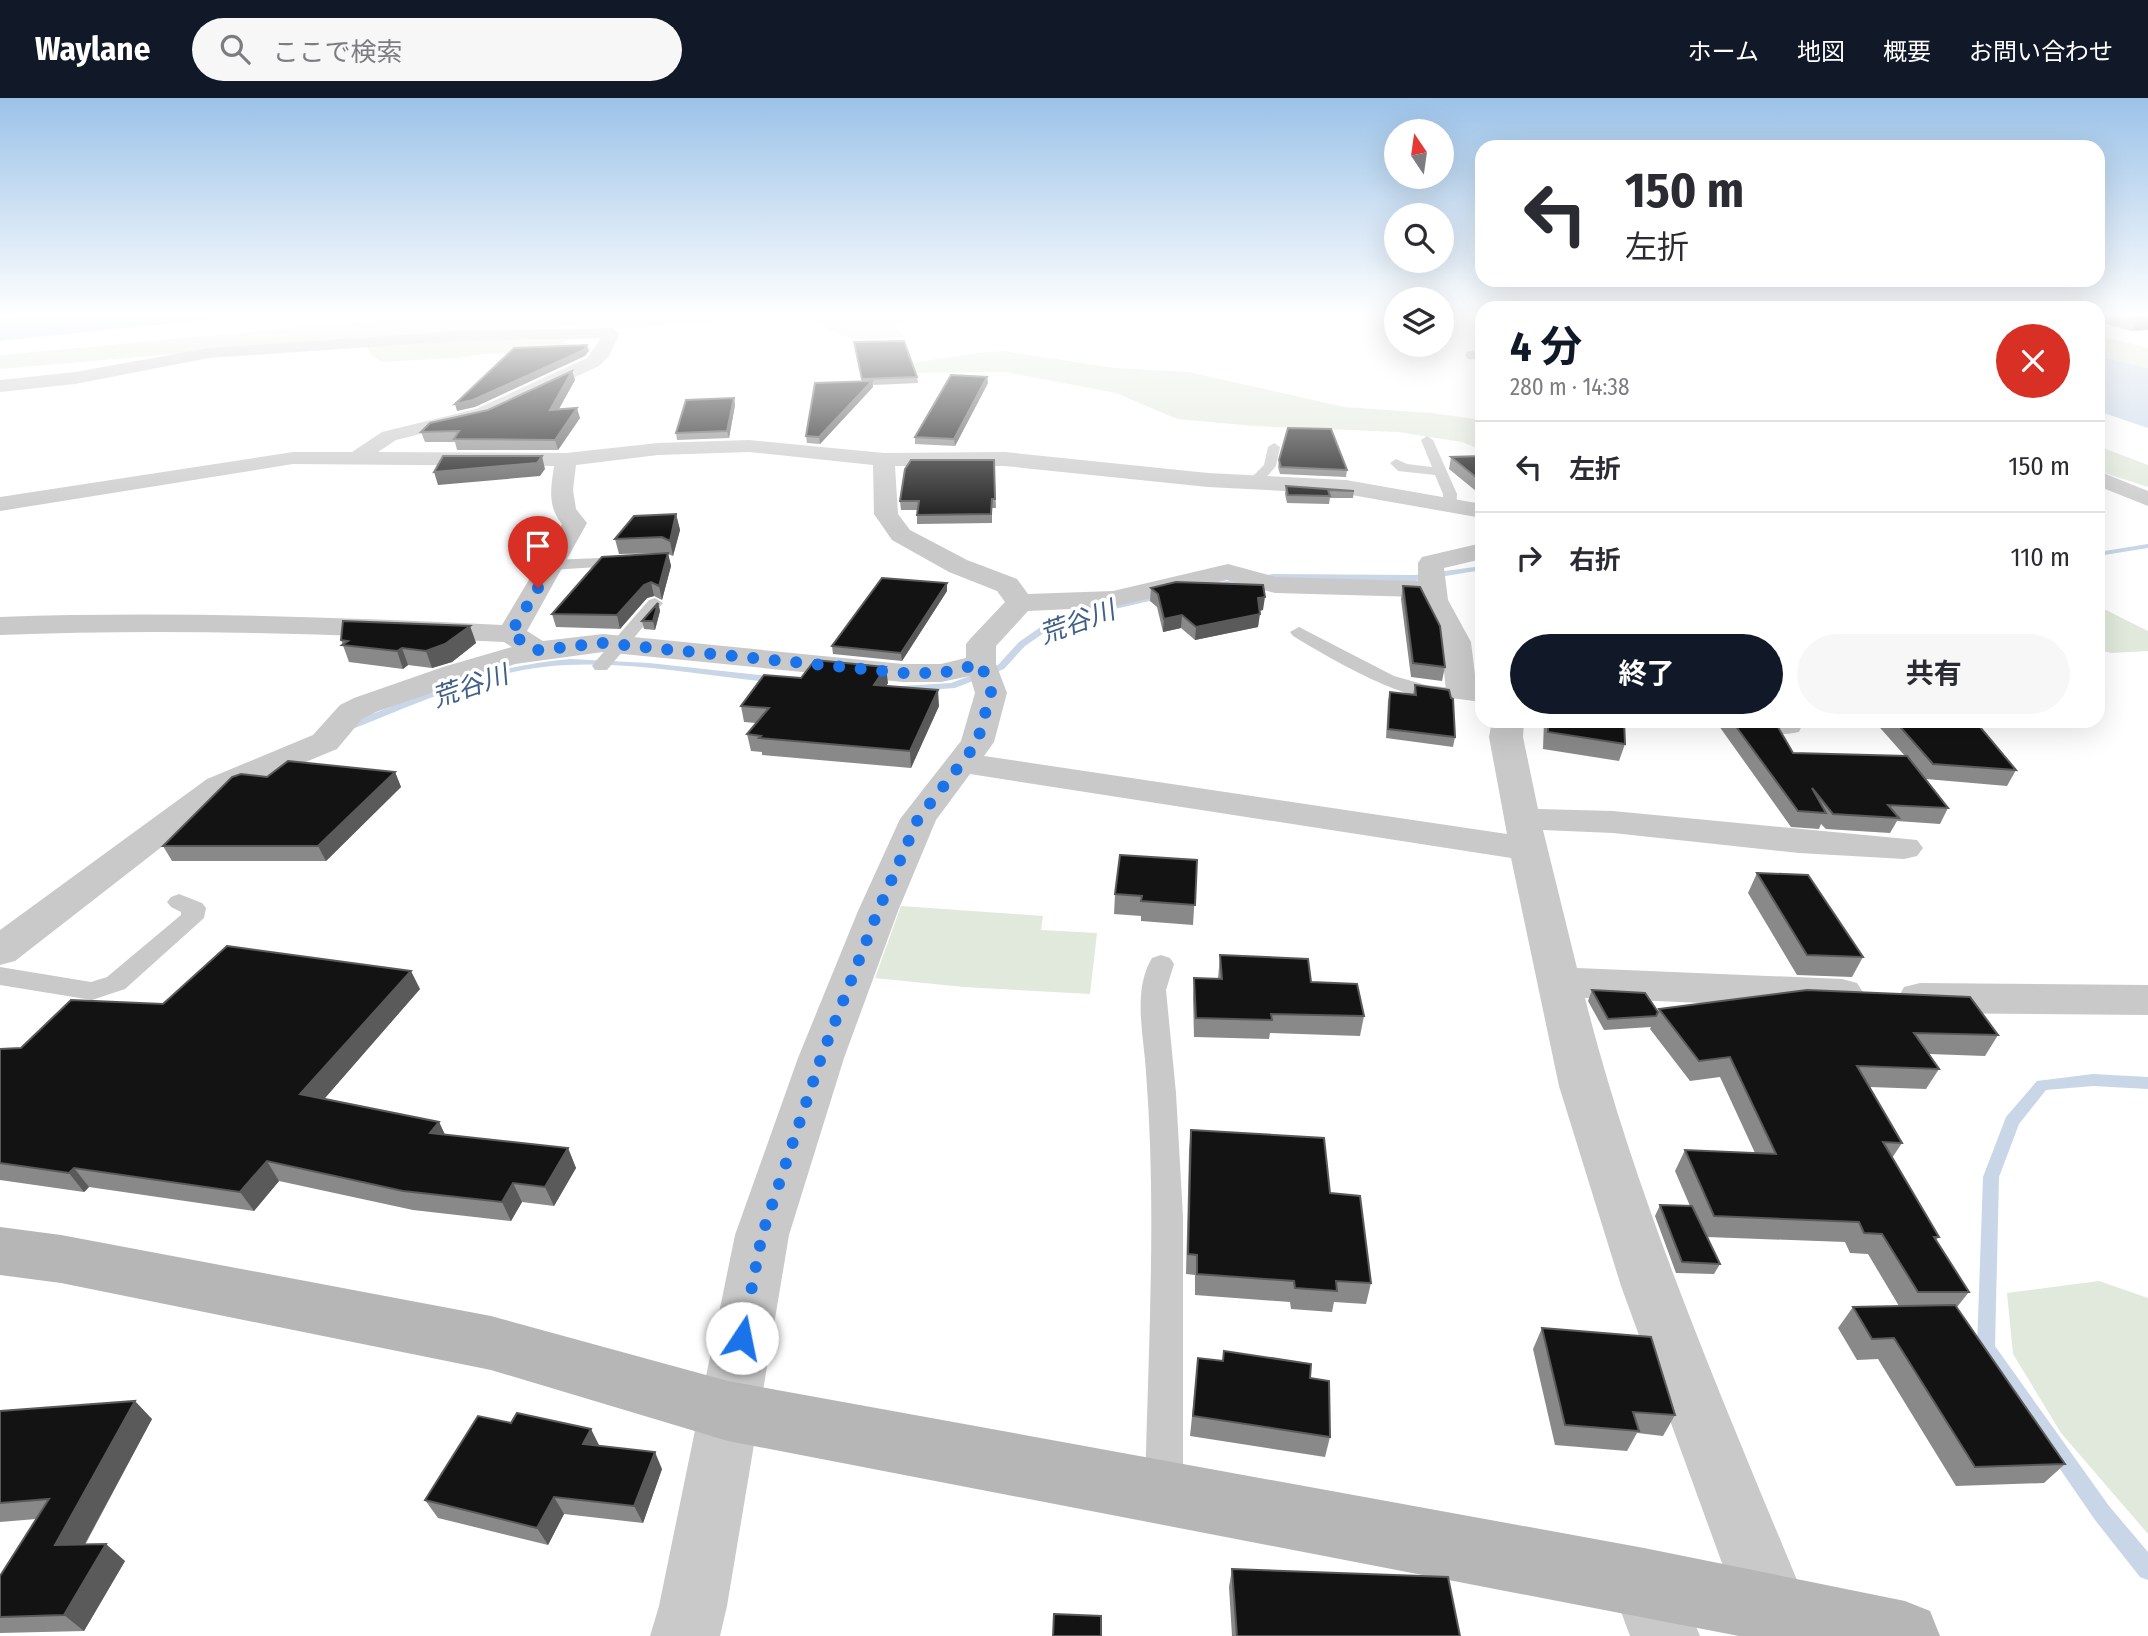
<!DOCTYPE html>
<html lang="ja">
<head>
<meta charset="utf-8">
<style>
	:root { --surface:#fff; --page:#f7f7f7; --text:#2b2b33; --muted:#7c7c81; --line:#e1e1e2; --accent:#111827 }
	body { margin:0; font-family:"Fira Sans Condensed","Noto Sans JP",sans-serif; background:var(--page); color:var(--text); height:100vh; display:flex; flex-direction:column; font-size:26px; white-space:nowrap }
	* { box-sizing:border-box; margin:0 }
	p { font-size:23px; color:var(--muted) }
	.icon { flex:none; width:38px; height:38px; fill:none; stroke:currentColor; stroke-width:2; stroke-linecap:round; stroke-linejoin:round }
	.map { position:relative; flex:1; overflow:hidden }
	.panel { position:absolute; left:1475px; top:203px; width:630px; height:427px; display:flex; flex-direction:column; background:var(--surface); border-radius:21px; box-shadow:0 7px 28px #0002 }
	.panel>* { flex:none }
	.top-card { position:absolute; left:1475px; top:42px; width:630px; height:147px; border-radius:21px; box-shadow:0 7px 28px #0002; background:#fff; color:var(--text); overflow:hidden }
	.needle { width:46px; rotate:347deg }
	.buttons { position:absolute; left:1384px; top:21px; display:grid; gap:14px }
	.buttons a { display:grid; place-items:center; width:70px; height:70px; border-radius:50%; background:var(--surface); box-shadow:0 7px 28px #0002; font-size:35px }
	.pin { position:absolute; display:grid; place-items:center; width:60px; height:60px; color:#fff; margin:-72px -30px; border-radius:50% 50% 50% 0; rotate:-45deg; box-shadow:0 0 7px #0007 }
	.pin .icon { rotate:45deg }
	.me { position:absolute; width:77px; margin:-38px; rotate:11deg; stroke-linejoin:round; filter:drop-shadow(0 0 5px #0008) }
	.turn { display:flex; align-items:center; gap:24px; height:147px; padding:0 35px; font-size:32px }
	.turn .icon { width:91px; height:91px; stroke-width:2.5 }
	.turn b { display:block; font-size:49px; line-height:60px }
	.round { display:grid; place-items:center; flex:none; width:74px; height:74px; border-radius:37px; background:var(--page) }
	.headline { display:flex; align-items:center; justify-content:space-between; height:119px; padding:0 35px }
	h1 { font-size:42px; font-weight:700; line-height:52px; color:var(--accent) }
	.action { display:flex; gap:14px; margin-top:auto; padding:14px 35px }
	.action a { flex:1; height:80px; border-radius:42px; background:var(--accent); color:#fff; font-size:28px; font-weight:700; line-height:80px; text-align:center }
	.action a+a { background:var(--page); color:var(--text) }
	ul { padding:0; list-style:none }
	li { display:flex; align-items:center; gap:21px; height:91px; padding:0 35px; border-top:2px solid var(--line) }
	li div { flex:1 }
	li b { display:block; font-size:26px }
	li em { font-style:normal }
	header { display:flex; align-items:center; gap:42px; box-sizing:border-box; height:98px; padding:0 35px; background:var(--accent); color:#fff }
	header strong { font-size:33px }
	nav { display:flex; gap:38px; margin-inline-start:auto; font-size:24px }
	.search { width:490px; height:63px; background:var(--page); display:flex; align-items:center; gap:18px; box-sizing:border-box; padding:0 24px; border-radius:38px; color:var(--muted); font-size:26px }
	.map>svg:first-child { display:block }
</style>
</head>
<body>
<header>
<strong>Waylane</strong>
<div class="search"><svg class="icon" aria-label="search" viewBox="0 0 24 24"><circle cx="10" cy="10" r="6"/><path d="M15 15l6 6"/></svg>ここで検索</div>
<nav><a>ホーム</a><a>地図</a><a>概要</a><a>お問い合わせ</a></nav>
</header>
<div class="map">
<svg width="2148" height="1538" viewBox="0 0 2148 1538">
	<rect width="100%" height="100%" fill="#fff"/>
	<!-- green -->
	<path fill="#e0e9db" d="M423,218H783L633,230L557,228L555,232L581,239L562,244L595,251L572,256H484L457,260L382,264L370,256L367,248L370,239L0,271V257Z
		M806,218H985L984,221L908,220L896,229L905,239C861,244 843,244 806,218Z
		M2098,237L2148,250V270L2098,258Z
		M1002,253L1115,270L1189,274L1344,309L1431,315L1482,322V352L1462,344L1398,334L1254,328L1177,321L1116,295L1005,274L914,275L881,269C922,265 962,255 1002,253Z
		M2098,348L2148,367V389L2098,373Z
		M2098,508L2148,533V553L2111,555L2098,552Z
		M901,808L1043,818L1041,832L1097,835L1090,896L964,889L875,880Z
		M2099,1183L2148,1200V1436L2061,1335L2013,1256L2007,1195Z"/>
	<!-- water -->
	<path fill="#c8d6e8" d="M23,218H244L0,243V221Z
		M2098,258L2148,270V330L2098,313Z"/>
	<g fill="none" stroke-linecap="round" stroke-linejoin="round">
		<!-- stream -->
		<path fill="#c8d6e8" fill-rule="evenodd" d="M2148,446V450L2098,458V454Z
			M1482,468V472L1415,483L1273,482L1206,492L1202,489L1206,486L1273,476L1415,477Z
			M1164,494L1167,495V499L1089,517L1051,530L1025,548L1004,571L955,590L901,594L896,591L901,588L951,585L998,567L1019,544L1045,526L1083,513Z
			M571,561L649,565L778,579L783,582L778,585C701,578 621,560 543,569C476,577 412,608 350,632H342L341,630C352,621 371,617 385,611C446,587 505,566 571,561Z
			M2093,976L2148,979V991L2093,988L2046,992L2019,1026L1999,1079L1995,1248L2109,1408L2148,1454V1482L2140,1479L2095,1422L1977,1250L1983,1079L2006,1019L2037,983Z"/>
		<!-- lane -->
		<path fill="#c9c9c9" fill-rule="evenodd" d="M1427,338L1433,342L1457,396L1456,410L1451,411L1444,407L1443,396L1435,377L1398,373L1390,365L1396,361L1407,366L1432,369L1421,342Z
			M1274,345L1280,349L1276,368L1258,389H1248V383L1264,367L1268,349Z
			M625,459L633,464L630,467L551,472L543,467L551,462Z
			M655,500L663,505L607,572H595L592,568L595,564L649,502Z
			M1299,529L1394,578L1426,587L1452,590L1454,594C1430,622 1318,553 1293,538L1290,534Z
			M179,796L202,805L206,810L204,820L125,891L92,902L0,887V869L91,884L107,879L181,817V814L171,809L167,804L171,799Z
			M1161,857L1170,860L1174,866L1166,892L1176,995L1183,1119V1393L1177,1406L1164,1412L1151,1406L1145,1393C1148,1254 1157,1113 1146,974C1144,938 1132,893 1152,860Z"/>
		<!-- street -->
		<path fill="#c9c9c9" fill-rule="evenodd" d="M612,230L620,235L609,258L599,268L490,319L396,342L378,354L566,355L658,345L749,342L884,355L1005,354L1208,375L1346,382L1482,406V420L1346,396L1208,389L1005,368H895L898,416L910,432L967,462L1017,481L1028,496L1113,493L1228,466L1276,479L1418,483V465L1422,459L1482,445V461L1444,470L1448,502L1471,544L1476,585L1482,586V604L1451,600L1446,593L1441,544L1419,499L1275,495L1227,482L1113,509L1028,513L996,548V566L1007,595L994,644L984,658L1507,736L1489,639L1492,623H1524L1523,639L1538,711L1613,713L1917,742L1923,750L1917,758L1904,761L1799,755L1613,735L1543,732L1577,870L1842,881L1857,885L1864,896L1857,907L1842,911L1585,900C1638,1110 1726,1309 1808,1509L1797,1533C1781,1538 1765,1538 1749,1533L1738,1509L1621,1188L1559,988L1511,760L970,676L936,722L898,813L844,960L789,1137L727,1508L720,1538H650L659,1508L735,1137L798,960L858,813L900,721L961,643L975,595L970,578L941,584H903L603,554L515,566L376,614L362,621L337,651L231,695L15,863L0,867V832L207,681L313,637L340,607L354,600L443,569L512,549L504,544C336,536 168,530 0,537V519C167,513 335,519 502,527L562,426C547,408 551,390 554,368L293,366L0,413V399L293,354H352L382,334L476,311L587,260L601,240L459,243L209,260L75,286L0,294V282L75,274L209,250L459,233ZM749,354L873,367L874,416L892,442L949,474L997,493L1005,504L971,540L966,546V560L941,566H903L603,536L543,543L527,533L587,425L576,411L573,392L576,367L658,357Z
			M1482,252V262L1468,261L1465,257L1468,253Z
			M2098,373L2148,393V408L2098,388Z
			M1724,623H1804L1799,634C1777,639 1750,635 1729,630Z
			M1920,885L2148,887V917L1920,915L1904,911L1898,900L1904,889Z
			M1644,1450L1668,1460L1700,1538H1630L1610,1484L1620,1460Z"/>
		<!-- secondary -->
		<path fill="#b6b6b6" fill-rule="evenodd" d="M0,1129L61,1137L491,1218L728,1283L1644,1450L1905,1503L1930,1513L1940,1538H1739L728,1343L491,1272L61,1185L0,1177Z"/>
	</g>
	<!-- wall -->
	<path fill="#898989" d="M2098,218H2148L2131,233L2098,224Z
		M854,244L917,279L918,285L873,287V289L820,346L807,345L806,338L862,283Z
		M572,273L575,282L558,311L580,320L558,352H457L455,344H425L421,334L488,312Z
		M987,279L988,285L955,348L915,346V339Z
		M734,300L735,307L729,340L677,342L676,335Z
		M1482,358V398L1449,371L1451,359Z
		M994,362L996,410H992V425L917,426V412H901L900,403Z
		M1279,362L1347,372L1346,379L1280,376L1278,369Z
		M1286,388L1354,393L1353,400H1330L1329,406L1287,405L1285,396Z
		M676,416L680,432L673,458L668,456L671,468L662,502L654,498L647,500L620,531L556,529L552,516L667,455L619,456L615,441Z
		M947,485V493L902,563L833,556L832,548Z
		M1403,488L1445,569L1442,583L1411,579L1401,501Z
		M1151,490L1263,512L1259,513L1258,529L1195,542L1181,530L1163,534L1157,509L1150,503Z
		M658,505L660,513L655,532L644,531L642,523Z
		M470,528L476,545L452,564L432,570L408,567L403,571L349,564L341,542Z
		M801,580L888,585L886,588L939,608L911,670L762,657V654L751,653L747,636L756,625L744,624L741,608Z
		M1415,587L1455,639L1453,649L1386,640L1388,603L1390,594L1413,596Z
		M1544,623H1624L1625,646L1619,663L1543,651Z
		M1721,623H1768L1793,655L1905,658L1874,623H1975L2016,672L2007,688L1926,681L1948,710L1940,726L1897,723L1890,735L1826,731L1821,726L1819,731L1791,729L1719,628Z
		M395,674L401,689L326,763H172L163,748L267,679Z
		M1197,762L1193,827L1141,823V818L1114,816L1115,796Z
		M1757,775L1863,859L1852,879L1797,877L1748,795Z
		M1220,857L1311,884L1364,918L1360,938L1270,935L1269,941L1194,939L1193,899L1194,880L1218,881Z
		M420,891L324,1001L439,1024L445,1037L568,1050L576,1070L554,1108L522,1104L511,1123L413,1112L279,1083L254,1113L89,1089L84,1094L0,1082V951L21,950L163,906Z
		M1592,892L1658,914L1659,911L1998,937L1985,958L1929,956L1939,971L1926,991L1870,989L1902,1045L1892,1060L1939,1139L1936,1142L1969,1194L1957,1209L2065,1366L2044,1385L1956,1388L1878,1261L1857,1262L1838,1230L1853,1209L1899,1208L1868,1156L1850,1155L1845,1144L1707,1139L1720,1166L1714,1176L1676,1175L1655,1118L1660,1107L1690,1108L1675,1073L1685,1052L1755,1055L1720,979L1690,983L1650,931L1651,929L1604,932L1588,903Z
		M1191,1032L1330,1095L1371,1185L1366,1206L1334,1204L1332,1214L1291,1211L1290,1204L1195,1197V1177L1186,1176L1189,1053Z
		M1542,1230L1675,1317L1663,1338L1637,1335L1627,1353L1555,1347L1533,1251Z
		M1198,1260L1310,1280L1330,1339L1325,1359L1190,1338Z
		M0,1313L152,1321L85,1447L125,1463L84,1533L0,1535V1478L36,1421L0,1424Z
		M599,1348L662,1371L643,1425L564,1416L548,1447L438,1420L425,1402Z
		M1232,1471L1460,1538H1232L1229,1489Z"/>
	<!-- shaded-wall -->
	<path fill="#5a5a5a" d="M2148,220V232L2131,233L2138,221Z
		M587,247L589,253L585,258L475,309L457,313L455,306Z
		M572,273L575,282L553,322L550,312Z
		M987,279L988,285L955,348L954,341Z
		M872,283L873,289L820,346L819,339Z
		M734,300L735,307L729,340L727,333Z
		M577,310L580,320L558,352L555,342Z
		M542,358L545,371L540,378L438,387L434,374Z
		M676,416L680,432L673,458L670,443Z
		M668,455L671,468L662,502L659,488Z
		M651,484L654,498L647,500L620,531L617,517L644,487Z
		M947,485V493L902,563L901,555Z
		M1265,499L1263,512L1257,513L1258,500Z
		M658,505L660,513L655,532L653,523Z
		M1260,516L1258,529L1195,542L1196,529Z
		M1182,517L1181,530L1163,534L1164,521Z
		M470,528L476,545L452,564L432,570L426,553Z
		M402,550L408,567L403,571L397,553Z
		M886,569L888,585L876,604L874,587Z
		M938,592L939,608L911,670L910,653Z
		M395,674L401,689L326,763L318,748Z
		M411,873L420,891L312,1015L300,996Z
		M439,1024L448,1043L430,1035Z
		M568,1050L576,1070L554,1108L545,1089Z
		M267,1063L279,1083L254,1113L240,1094Z
		M74,1070L89,1089L84,1094L69,1075Z
		M513,1085L522,1104L511,1123L502,1104Z
		M135,1303L152,1321L75,1464L55,1447Z
		M591,1331L600,1349L583,1346Z
		M655,1354L662,1371L643,1425L634,1408Z
		M554,1399L564,1416L548,1447L537,1430Z
		M106,1446L125,1463L84,1533L64,1517Z"/>
	<!-- building -->
	<path fill="#131313" stroke="#5a5a5a" stroke-width="2" d="M2129,218H2148V220L2138,221Z
		M904,243L917,279L862,281L854,244Z
		M587,247L584,252L473,302L455,306L514,250Z
		M572,273L550,312L577,310L555,342L454,341L459,333L421,334L430,325L488,312Z
		M951,277L987,279L954,341L915,339Z
		M872,283L819,339L806,338L815,285Z
		M734,300L727,333L676,335L686,302Z
		M1288,330L1331,331L1347,372L1281,369L1279,362Z
		M443,358H542L537,365L434,374Z
		M1482,358V384L1451,359Z
		M911,362H994L995,401H992L991,416L917,417L919,403H900L905,371Z
		M1286,388L1354,393L1328,392L1330,398L1288,397Z
		M676,416L670,443L662,439L615,441L634,418Z
		M668,455L659,488L651,484L644,487L617,517L552,516L602,459Z
		M882,480L947,485L901,555L832,548Z
		M1176,484L1263,487L1265,499L1258,500L1260,516L1196,529L1182,517L1164,521L1158,496L1151,490Z
		M1403,488L1420,489L1440,528L1445,569L1413,565Z
		M658,505L653,523H642Z
		M343,523L470,528L445,546L426,553L402,550L397,553L342,547L348,543L341,542Z
		M815,562L886,569L874,587L938,592L910,653L759,640L761,638L747,636L769,610L741,608L764,577L801,580Z
		M1415,587L1449,592L1451,600L1453,601L1455,639L1388,631L1390,594L1416,597Z
		M1548,623H1624L1625,646L1548,634Z
		M1732,623L1775,624L1793,655L1907,658L1948,710L1888,707L1899,720L1833,716L1812,690L1826,715L1798,713Z
		M1895,623H1975L2016,672L1933,666Z
		M288,663L395,674L318,748H163L232,679L241,676L267,679Z
		M1120,757L1197,762L1195,807L1141,803L1142,798L1115,796Z
		M1757,775L1808,777L1863,859L1807,857Z
		M227,848L411,873L300,996L439,1024L430,1035L568,1050L545,1089L513,1085L502,1104L403,1093L267,1063L240,1094L74,1070L69,1075L0,1065V951L21,950L71,902L163,906Z
		M1220,857L1308,861L1311,884L1357,886L1364,918L1271,916L1272,922L1196,920L1194,880L1222,881Z
		M1592,892L1645,895L1658,914L1656,918L1608,921Z
		M1807,892L1970,899L1998,937L1914,935L1939,971L1857,968L1902,1045L1883,1044L1939,1139H1934L1969,1194H1918L1882,1136L1864,1135L1859,1124L1714,1118L1685,1052L1776,1056L1730,959L1699,963L1659,911Z
		M1191,1032L1324,1040L1330,1095L1360,1098L1371,1185L1336,1183L1337,1193L1295,1190L1294,1183L1197,1176V1157L1188,1156Z
		M1660,1107L1692,1108L1720,1166L1682,1164Z
		M1955,1207L2065,1366L1975,1369L1894,1240L1872,1241L1853,1209Z
		M1542,1230L1651,1239L1675,1317L1633,1314L1639,1333L1565,1327Z
		M1224,1253L1311,1266L1310,1280L1329,1283L1330,1339L1193,1318L1198,1260L1223,1263Z
		M135,1303L55,1447L106,1446L64,1517L0,1519V1478L49,1401L0,1405V1313Z
		M517,1315L591,1331L583,1346L655,1354L634,1408L554,1399L537,1430L425,1402L478,1318L511,1325Z
		M1232,1471L1448,1479L1460,1538H1237Z
		M1054,1516L1101,1518V1538H1053Z"/>
	<!-- sky -->
	<linearGradient id="sky" x2="0" y2="1"><stop stop-color="#9bc2e8"/><stop offset="0.5" stop-color="#fff"/><stop offset="1" stop-color="#fff" stop-opacity="0"/></linearGradient>
	<rect width="2148" height="434" fill="url(#sky)"/>
	<g fill="none" stroke-linecap="round" stroke-linejoin="round">
		<!-- route -->
		<path stroke="#1a73e8" stroke-width="12" stroke-dasharray="0 21.6" d="M538,490L510,536L538,552L603,545L903,575H941L981,566L991,594L977,645L918,721L878,813L821,960L762,1137L742,1240"/>
	</g>
	<g text-anchor="middle" stroke-width="7" stroke-linejoin="round" paint-order="stroke">
		<!-- water labels -->
		<g font-size="26" font-style="italic" fill="#416088" stroke="#fff">
			<text transform="translate(1077 524) rotate(-20)" y="9">荒谷川</text>
			<text transform="translate(470 588) rotate(-19)" y="9">荒谷川</text>
		</g>
	</g>
</svg>
<div class="buttons">
<a><svg class="needle" viewBox="-14 -14 28 28"><path d="M0-13l5 13h-10z" fill="#e53935"/><path d="M0 13l5-13h-10z" fill="#7c7c81"/></svg></a>
<a><svg class="icon" aria-label="search" viewBox="0 0 24 24"><circle cx="10" cy="10" r="6"/><path d="M15 15l6 6"/></svg></a>
<a><svg class="icon" aria-label="layers" viewBox="0 0 24 24"><path d="M12 4l9 5-9 5-9-5zM3 14l9 5 9-5"/></svg></a>
</div>
<div class="pin" style="left:538px;top:490px;background:#d93025"><svg class="icon" aria-label="arrive" viewBox="0 0 24 24"><path d="M6 21V4h12l-3 4 3 4H6"/></svg></div>
<svg class="me" style="left:742px;top:1240px" viewBox="-20 -20 40 40"><circle r="19" fill="#fff"/><path d="M0-13L10 11 0 6-10 11z" fill="#1a73e8"/></svg>
<div class="top-card">
<div class="turn"><svg class="icon" aria-label="left" viewBox="0 0 24 24"><path d="M17 20v-9H6M10 6l-5 5 5 5"/></svg><div><b>150 m</b>左折</div></div>
</div>
<section class="panel">
<div class="headline"><div><h1>4 分</h1><p>280 m · 14:38</p></div><a class="round" style="background:#d93025;color:#fff"><svg class="icon" aria-label="close" viewBox="0 0 24 24"><path d="M6 6l12 12M18 6L6 18"/></svg></a></div>
<ul>
<li><svg class="icon" aria-label="left" viewBox="0 0 24 24"><path d="M17 20v-9H6M10 6l-5 5 5 5"/></svg><div><b>左折</b></div><em>150 m</em></li>
<li><svg class="icon" aria-label="right" viewBox="0 0 24 24"><path d="M7 20v-9h11M14 6l5 5-5 5"/></svg><div><b>右折</b></div><em>110 m</em></li>
</ul>
<div class="action"><a>終了</a><a>共有</a></div>
</section>
</div>
</body>
</html>
